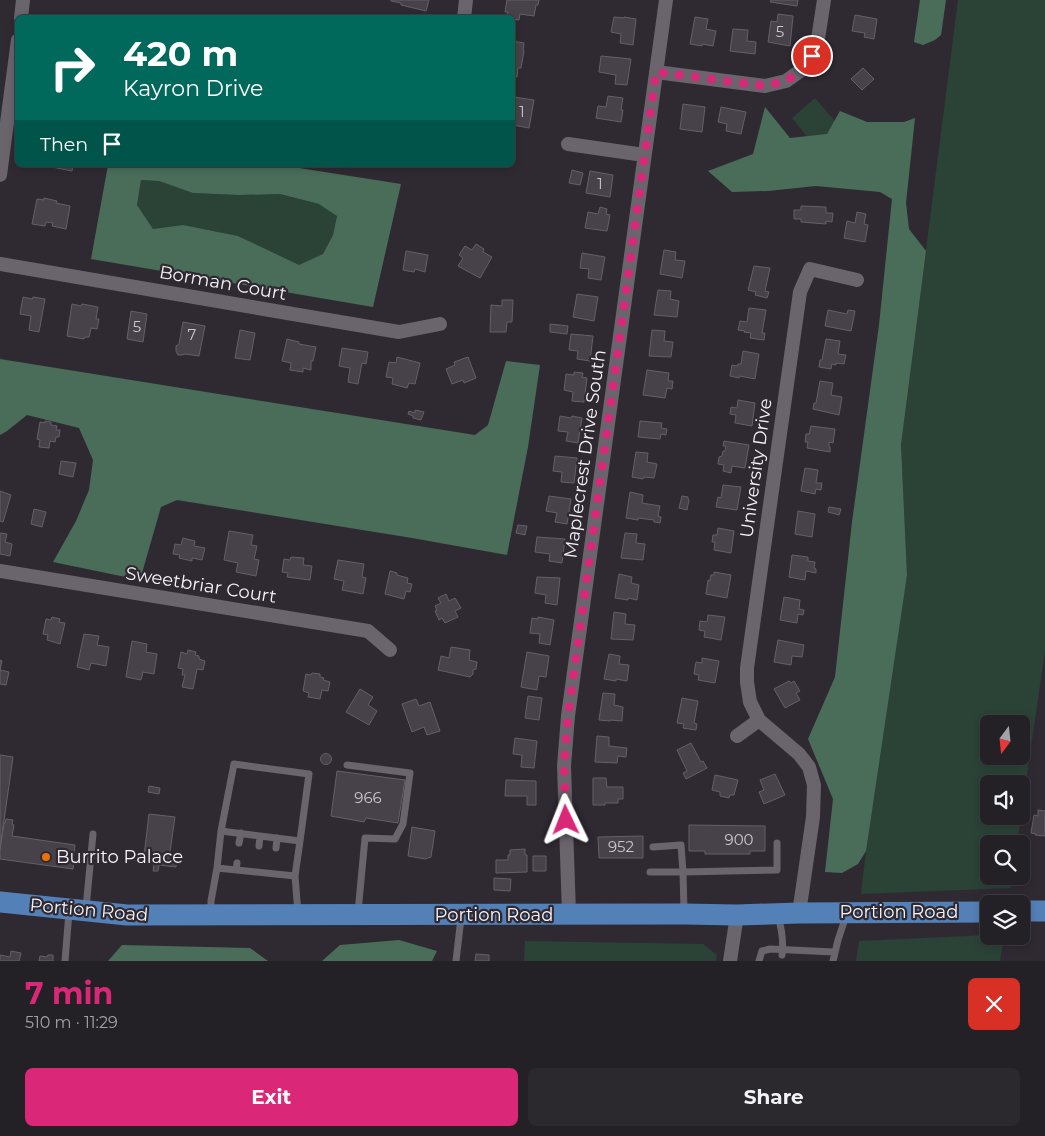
<!DOCTYPE html>
<html lang="en">
<head>
<meta charset="utf-8">
<style>
	:root { --surface:#232026; --page:#2b282e; --text:#f1f3f6; --muted:#a3a3a7; --line:#403e43; --accent:#db2777 }
	body { margin:0; font-family:Montserrat,sans-serif; background:var(--page); color:var(--text); height:100vh; display:flex; flex-direction:column; font-size:19px; white-space:nowrap }
	* { box-sizing:border-box; margin:0 }
	p { font-size:16px; color:var(--muted) }
	.icon { flex:none; width:28px; height:28px; fill:none; stroke:currentColor; stroke-width:2; stroke-linecap:round; stroke-linejoin:round }
	.map { position:relative; height:961px; overflow:hidden }
	.panel { display:flex; flex-direction:column; background:var(--surface); flex:1 }
	.panel>* { flex:none }
	.hud { position:absolute; left:15px; top:15px; width:500px; height:152px; border-radius:8px; box-shadow:0 2px 8px #0003,0 0 0 1px var(--line); background:#00695c; color:#fff; overflow:hidden }
	.needle { width:32px; rotate:195deg }
	.controls { position:absolute; left:980px; top:715px; display:grid; gap:10px }
	.controls a { display:grid; place-items:center; width:50px; height:50px; border-radius:8px; background:var(--surface); box-shadow:0 2px 8px #0003,0 0 0 1px var(--line); font-size:25px }
	.pin { position:absolute; display:grid; place-items:center; width:42px; height:42px; color:#fff; margin:-21px; border:2px solid #fff; border-radius:50%; box-shadow:0 1px 5px #0007 }
	.me { position:absolute; width:55px; margin:-28px; rotate:358deg; stroke-linejoin:round; filter:drop-shadow(0 0 4px #0008) }
	.turn { display:flex; align-items:center; gap:18px; height:105px; padding:0 25px; font-size:22px }
	.turn .icon { width:65px; height:65px; stroke-width:2.5 }
	.turn b { display:block; font-size:35px; line-height:42px }
	.then { display:flex; align-items:center; height:48px; padding:0 25px; background:#0003; gap:10px; font-size:19px }
	.round { display:grid; place-items:center; flex:none; width:52px; height:52px; border-radius:8px; background:var(--page) }
	.overview { display:flex; align-items:center; justify-content:space-between; height:85px; padding:0 25px }
	h1 { font-size:30px; font-weight:700; line-height:38px; color:var(--accent) }
	.action { display:flex; gap:10px; margin-top:auto; padding:10px 25px }
	.action a { flex:1; height:58px; border-radius:8px; background:var(--accent); color:#fff; font-size:20px; font-weight:700; line-height:58px; text-align:center }
	.action a+a { background:var(--page); color:var(--text) }
	.map>svg:first-child { display:block }
</style>
</head>
<body>
<div class="map">
<svg width="1045" height="961" viewBox="0 0 1045 961">
	<rect width="100%" height="100%" fill="#2f2a32"/>
	<!-- green -->
	<path fill="#2a4336" fill-rule="evenodd" d="M958,0H1045V651L1017,844H989V876H1013L1011,888L861,894L879,739L907,575L901,445ZM989,724H1021V756H989ZM989,784H1021V816H989Z
		M815,98L844,132L818,150L792,118Z
		M141,180L159,181L193,193L239,195L280,194L319,204L337,215L333,235L323,254L299,266L238,236L183,225L153,229L137,205Z
		M989,935V936H1004L1000,961H856L859,941Z
		M525,941L703,944L717,955L716,961H524Z"/>
	<!-- forest -->
	<path fill="#4a6d5a" fill-rule="evenodd" d="M920,0H946L941,35L935,40L923,45L914,42Z
		M765,107L790,138L827,134L840,111L867,122H904L915,118L906,203L909,229L926,251L901,445L907,575L866,851L858,864L842,873L825,872L833,799L808,739L835,677L852,522L879,325L892,199L880,192L816,186L768,191L732,192L708,171L753,154Z
		M108,165H280L401,184L373,307L91,259ZM141,180L159,181L193,193L239,195L280,194L319,204L337,216L333,235L323,254L299,265L238,236L183,225L153,229L137,205Z
		M0,359L475,435L488,425L506,361L540,365L528,447L507,555L412,538L177,500L161,507L140,580L53,562L76,521L89,490L93,460L79,428L27,415L7,431L0,435Z
		M399,940L437,951L432,961H322L340,945Z
		M122,945L250,948L268,961H108Z"/>
	<!-- building -->
	<path fill="#474149" stroke="#655f68" d="M391,0H429L426,11L401,5V3L391,1Z
		M507,0H539L538,5H536L534,16L520,14L519,20L512,19V18H507L508,12H505Z
		M771,0H798L797,6L770,2Z
		M778,14L793,16L790,46L768,42L771,21L777,22Z
		M855,15L877,19L874,39L864,37L865,33L852,31Z
		M614,17L624,18V17L636,19L633,45L620,43L621,34L611,32Z
		M695,17L708,19L706,29L716,31L713,46L702,44V46L690,44Z
		M733,29L748,30L747,41L756,42L755,54L730,51Z
		M512,41L524,43L523,51H524L521,68H518L517,77L512,76Z
		M601,56L631,59L627,85L615,84L616,75L599,72Z
		M863,68L874,79L862,90L851,79Z
		M608,96L623,98L621,110H623L621,122L596,118L598,106L606,107Z
		M514,97L534,100L529,128L513,125L514,117H512V107Z
		M683,104L705,107L702,132L680,129Z
		M721,107L746,112L741,134L726,131L727,124L718,122Z
		M42,165H73L72,171Z
		M572,170L583,173L580,185L569,183Z
		M590,171L613,175L610,197L586,193Z
		M44,198L57,201L56,203L70,206L66,229L52,226L53,223L46,222L45,226L32,224L37,199L44,200Z
		M801,206L826,207V213H833L832,222L826,221V224L801,222V219H794V210H801Z
		M600,207L607,209L606,214L610,215L607,231L585,228L588,212L598,214Z
		M857,212L866,214L864,224L868,225L865,242L844,238L847,221L855,223Z
		M476,244L484,249L483,252L492,257L480,278L458,266L463,258L459,255L465,246L472,250Z
		M664,250L676,252L675,260L685,261L682,278L660,274Z
		M406,251L428,255L425,272L415,269L414,272L403,270Z
		M582,253L605,257L601,280L588,278L589,269L580,268Z
		M754,266L770,268L765,291L769,292L767,298L755,295L756,292L748,290Z
		M658,290L671,291L670,299L679,301L677,317L654,315Z
		M577,294L598,297L594,321L573,317Z
		M23,297L32,299L33,297L45,299L39,332L29,330L31,316L20,314Z
		M502,300H513L512,322H507L506,332H490L491,305L502,306Z
		M72,304L81,306L82,304L98,307L96,319H99L97,329L91,328L89,337H85L84,339L67,336Z
		M749,308L766,310L762,333H765L764,340L750,338L751,333L744,332L745,331L738,330L740,321L747,322Z
		M828,310L847,314L848,310L855,311L851,331L825,326Z
		M131,311L147,314L143,342L127,339Z
		M183,322L205,326L199,356L185,354L182,355H178L176,351V346L179,344Z
		M550,324L568,326L567,334L550,332Z
		M240,330L255,333L250,360L235,358Z
		M652,330L665,331L664,341L673,342L671,357L649,356Z
		M571,334L593,336L590,361L577,359L578,351L569,350Z
		M287,339L299,342V344L316,347L313,361H311V370L303,368V372L290,370L291,363L282,361Z
		M826,339L840,341L838,354L846,355L844,364L836,363V365L832,364L831,369L819,367L820,360H822Z
		M342,348L368,352L366,364L362,363L358,384L348,382L350,368L339,366Z
		M743,351L759,354L755,379L740,376L739,378L730,376L732,365L737,366L738,364H741Z
		M397,357L420,363L415,384L409,383L407,388L392,384L393,378L386,377L389,362L396,363Z
		M468,357L476,378L464,383L463,380L452,384L446,369L455,365L454,362Z
		M647,370L669,373L668,381H673L672,389L667,388L665,398L643,395Z
		M574,372L583,373L582,377L587,378L584,402L572,401L573,392L564,390L566,374L574,375Z
		M820,381L833,383L831,395L842,397L839,415L813,409L814,403H816Z
		M738,400L755,403L752,426L735,423L736,415L730,414L731,407L737,408Z
		M415,410L424,412L421,420L413,418V416L408,414L409,411L415,413Z
		M560,416L571,418L572,416L582,418L578,443L566,441L568,432L558,431Z
		M45,421L51,422V425L57,426L56,430H60L59,437H56L55,442L50,441L49,448L39,447L40,440L37,439L40,422L45,423Z
		M640,421L662,423L661,428L667,429L666,435L661,434L660,439L638,437Z
		M811,426L835,429L833,443L829,442V446L830,447V452L807,448L808,442H805L806,434H809Z
		M724,441L749,445L745,468L732,466L731,473L723,471L724,465L718,464L719,457L722,456L723,451H725L726,446H723Z
		M636,452L648,453L647,462L657,464L654,478L644,477L643,479L632,477Z
		M555,456L577,458L574,483L561,482L562,472L553,471Z
		M61,461L76,463L73,477L59,474Z
		M805,468L818,470L816,483H822L821,490L816,489L815,494L801,491Z
		M723,485L741,487L737,510L716,507L718,497L721,498Z
		M0,491L11,495L3,522L0,521Z
		M630,492L643,495L642,503L660,506L658,516L661,517L660,523L654,522V520L638,518V520L626,518Z
		M549,496L571,499L567,524L555,522L557,513L546,511Z
		M682,496L688,497V499L689,500L687,510L679,508Z
		M829,507L841,509L839,515L828,512Z
		M34,509L46,512L42,527L31,524Z
		M798,511L815,514L812,537L795,534Z
		M518,525L527,526L525,535L516,533Z
		M718,528L734,531L731,553L714,550L715,542H712L713,535H717Z
		M229,531L253,535L251,545L257,546L254,559L259,560L256,576L236,572L238,563L224,560Z
		M0,533L7,534L5,542L12,544L10,556L0,554Z
		M625,533L637,534L636,543L645,544L643,560L621,558Z
		M537,537L565,539L562,563L549,561L550,554L535,552Z
		M183,538L195,541L194,546L205,548L202,560L192,558V561L179,558L180,555L173,554L175,544L181,545Z
		M792,555L808,557V561L815,562L814,568L816,569V573L806,571L805,580L789,577Z
		M291,557L304,558L303,565L312,566L310,580L287,577L288,573L282,572L284,559L290,560Z
		M338,560L364,564L362,577L366,578L363,594L342,590L344,581L334,579Z
		M390,571L397,573V575L408,578L407,583L412,584L410,592L406,591L404,599L385,594Z
		M714,572L731,575L727,598L706,594L708,580L710,581L711,575H714Z
		M619,574L632,577L631,583L639,585L637,600L628,598V600L615,598Z
		M537,577L560,578L557,605L545,603L546,595L535,593Z
		M446,594L449,601L455,598L461,608L455,611L458,617L445,623L442,618L439,620L435,611L437,610L435,606L441,603L438,598Z
		M784,597L800,600L799,609L804,610L803,615L798,614L797,623L780,620Z
		M614,612L626,614L625,624L635,625L633,640L611,639Z
		M708,615L725,617L721,640L704,637L705,631L699,630L700,621L707,622Z
		M52,617L60,619L59,622L65,623L60,644L47,640L48,635L43,634L46,619L51,620Z
		M538,617L554,620L550,645L539,643L540,634L530,633L532,618L538,619Z
		M84,634L99,636L97,645L109,647L106,666L91,663L89,670L77,667Z
		M778,640L804,645L802,657L792,656L791,665L774,662Z
		M132,641L147,644L146,652L157,654L154,674L143,672L141,680L126,677Z
		M451,647L470,650L469,660L477,662L476,669L473,670V674L470,677L438,670L441,656L449,658Z
		M188,650L196,652L195,655L199,656V659L205,661L203,670L197,669L193,689L182,687L185,675H182L183,669L178,668L181,652L187,654Z
		M527,652L549,656L546,677L539,676L537,690L521,687Z
		M609,654L620,656L619,664L629,665L627,681L616,679V681L604,679Z
		M702,658L719,661L715,683L698,680L699,675L694,674L696,662L702,663Z
		M0,660L2,661L0,670L9,672L6,685L0,684Z
		M312,673L320,674V677L324,678L323,680L330,682L328,691L322,690L320,699L308,697L309,693L303,691L306,674L311,675Z
		M789,681L791,683L794,681L800,691L796,693L800,700L785,708L774,689Z
		M360,689L373,697L368,705L377,711L369,725L346,712Z
		M603,693L615,694L614,705L623,707L622,721L610,720V721L599,720Z
		M528,696L542,698L539,720L525,718Z
		M682,698L698,701L694,723L697,724L696,730L683,728L684,724L677,723Z
		M416,699L419,706L430,702L440,731L427,735L424,727L412,732L402,704Z
		M597,736L609,737V746L627,748L626,757L618,756L617,763L595,762Z
		M515,738L537,741L534,768L521,767L522,755L513,754Z
		M691,743L701,762L703,761L707,768L686,779L683,773L687,771L677,750Z
		M320.5 759a5.5 5.5 0 1 1 11 0a5.5 5.5 0 1 1-11 0Z
		M0,755L13,757L0,849Z
		M337,771L405,780L398,823L366,818L364,822L331,816Z
		M775,774L785,795L764,804L759,792L764,790L760,780Z
		M715,775L738,780L734,795H730L729,798L720,796V792L712,790Z
		M593,778H606L607,787H623V799H618V803H605V805H593Z
		M506,780L536,781V805H527V796H505Z
		M149,786L160,788L159,794L148,792Z
		M1038,810L1045,811V836L1035,835L1036,834L1031,833L1034,815L1038,816Z
		M149,814L175,817L169,859L177,860L176,867L159,865L158,871H153L154,864L135,861L136,855L144,856Z
		M6,819L13,820L12,824L14,825L12,836L75,845L73,862H74L73,869L0,859V849L4,823H5Z
		M689,825L765,826V851H750V854H705V851H689Z
		M412,827L435,831L431,857L425,859L408,856Z
		M643,836V858H599L598,837Z
		M525,849V855H527V872L496,873V860H508V855H510V850Z
		M533,856H546V871H533Z
		M494,878L511,879L510,891L494,890Z
		M11,951L21,953L19,961H0V955L10,957Z
		M476,954L489,955V961H475Z
		M48,955H53V961H39L40,956L47,957Z"/>
	<g fill="none" stroke-linecap="round" stroke-linejoin="round">
		<!-- service -->
		<path stroke="#6a646d" stroke-width="7" d="M347,765L410,773L403,824L395,839L365,838L358,912
			M221,831L234,764L309,774L300,841
			M239,843L241,833
			M259,846L260,836
			M276,848L277,838
			M217,868L221,831L300,841L295,876
			M236,870L237,863
			M650,872H683L681,845L653,847
			M86,908L93,834
			M684,911L683,872L777,870V843
			M211,912V901L217,868L295,876L298,913
			M778,916C782,930 784,941 782,955
			M65,961L69,912
			M456,961L461,918
			M759,961L762,951L770,949L834,952
			M833,961L838,940L846,916"/>
		<!-- minor -->
		<path stroke="#6a646d" stroke-width="14" d="M21,18L23,0
			M464,18L466,0
			M656,72L765,86L786,81L803,69L812,57L818,39L824,0
			M568,144L644,155
			M0,175L18,40
			M0,264L399,332L440,324
			M0,571L368,631L390,650
			M737,736L759,720
			M799,913L813,817L814,785L809,767L799,754L759,720L750,702L747,682V668L800,292L810,269L857,280
			M569,914L564,766L568,716L666,0
			M730,961L737,915"/>
		<!-- primary -->
		<path stroke="#5380b7" stroke-width="21" d="M0,902L127,915L684,914L737,915L799,913L989,912
			M1021,911H1045"/>
	</g>
	<g fill="none" stroke-linecap="round" stroke-linejoin="round">
		<!-- route -->
		<path stroke="#db2777" stroke-width="9" stroke-dasharray="0 16.2" d="M566,820L564,766L568,716L656,72L765,86L786,81L803,69L812,56"/>
	</g>
	<!-- markers -->
	<circle fill="#e8710a" stroke="#2f2a32" stroke-width="2" cx="46" cy="857" r="5"/>
	<g text-anchor="middle" stroke-width="4.5" stroke-linejoin="round" paint-order="stroke">
		<!-- number labels -->
		<g font-size="15" fill="#cac6cc">
			<text x="780" y="37">5</text>
			<text x="522" y="117">1</text>
			<text x="600" y="189">1</text>
			<text x="137" y="332">5</text>
			<text x="192" y="340">7</text>
			<text x="368" y="803">966</text>
			<text x="739" y="845">900</text>
			<text x="621" y="852">952</text>
		</g>
		<!-- street labels -->
		<g font-size="18" fill="#f6f2f7" stroke="#2f2a32">
			<text transform="translate(223 283) rotate(10)" y="6">Borman Court</text>
			<text transform="translate(585 454) rotate(-82)" y="6">Maplecrest Drive South</text>
			<text transform="translate(756 468) rotate(-82)" y="6">University Drive</text>
			<text transform="translate(201 585) rotate(9)" y="6">Sweetbriar Court</text>
			<text transform="translate(89 910) rotate(5)" y="6">Portion Road</text>
			<text x="899" y="918">Portion Road</text>
			<text x="494" y="921">Portion Road</text>
		</g>
		<!-- poi labels -->
		<g font-size="18" fill="#f6f2f7" stroke="#2f2a32" text-anchor="start">
			<text x="56" y="863">Burrito Palace</text>
		</g>
	</g>
</svg>
<div class="controls">
<a><svg class="needle" viewBox="-14 -14 28 28"><path d="M0-13l5 13h-10z" fill="#e53935"/><path d="M0 13l5-13h-10z" fill="#a3a3a7"/></svg></a>
<a><svg class="icon" aria-label="sound" viewBox="0 0 24 24"><path d="M4 9h4l5-4v14l-5-4H4zM17 9q2 3 0 6"/></svg></a>
<a><svg class="icon" aria-label="search" viewBox="0 0 24 24"><circle cx="10" cy="10" r="6"/><path d="M15 15l6 6"/></svg></a>
<a><svg class="icon" aria-label="layers" viewBox="0 0 24 24"><path d="M12 4l9 5-9 5-9-5zM3 14l9 5 9-5"/></svg></a>
</div>
<div class="pin" style="left:812px;top:56px;background:#d93025"><svg class="icon" aria-label="arrive" viewBox="0 0 24 24"><path d="M6 21V4h12l-3 4 3 4H6"/></svg></div>
<svg class="me" style="left:566px;top:820px" viewBox="-20 -20 40 40"><path d="M0-17L14 15 0 8-14 15z" fill="#db2777" stroke="#fff" stroke-width="4"/></svg>
<div class="hud">
<div class="turn"><svg class="icon" aria-label="right" viewBox="0 0 24 24"><path d="M7 20v-9h11M14 6l5 5-5 5"/></svg><div><b>420 m</b>Kayron Drive</div></div>
<div class="then">Then<svg class="icon" aria-label="arrive" viewBox="0 0 24 24"><path d="M6 21V4h12l-3 4 3 4H6"/></svg></div>
</div>
</div>
<section class="panel">
<div class="overview"><div><h1>7 min</h1><p>510 m · 11:29</p></div><a class="round" style="background:#d93025;color:#fff"><svg class="icon" aria-label="close" viewBox="0 0 24 24"><path d="M6 6l12 12M18 6L6 18"/></svg></a></div>
<div class="action"><a>Exit</a><a>Share</a></div>
</section>
</body>
</html>
